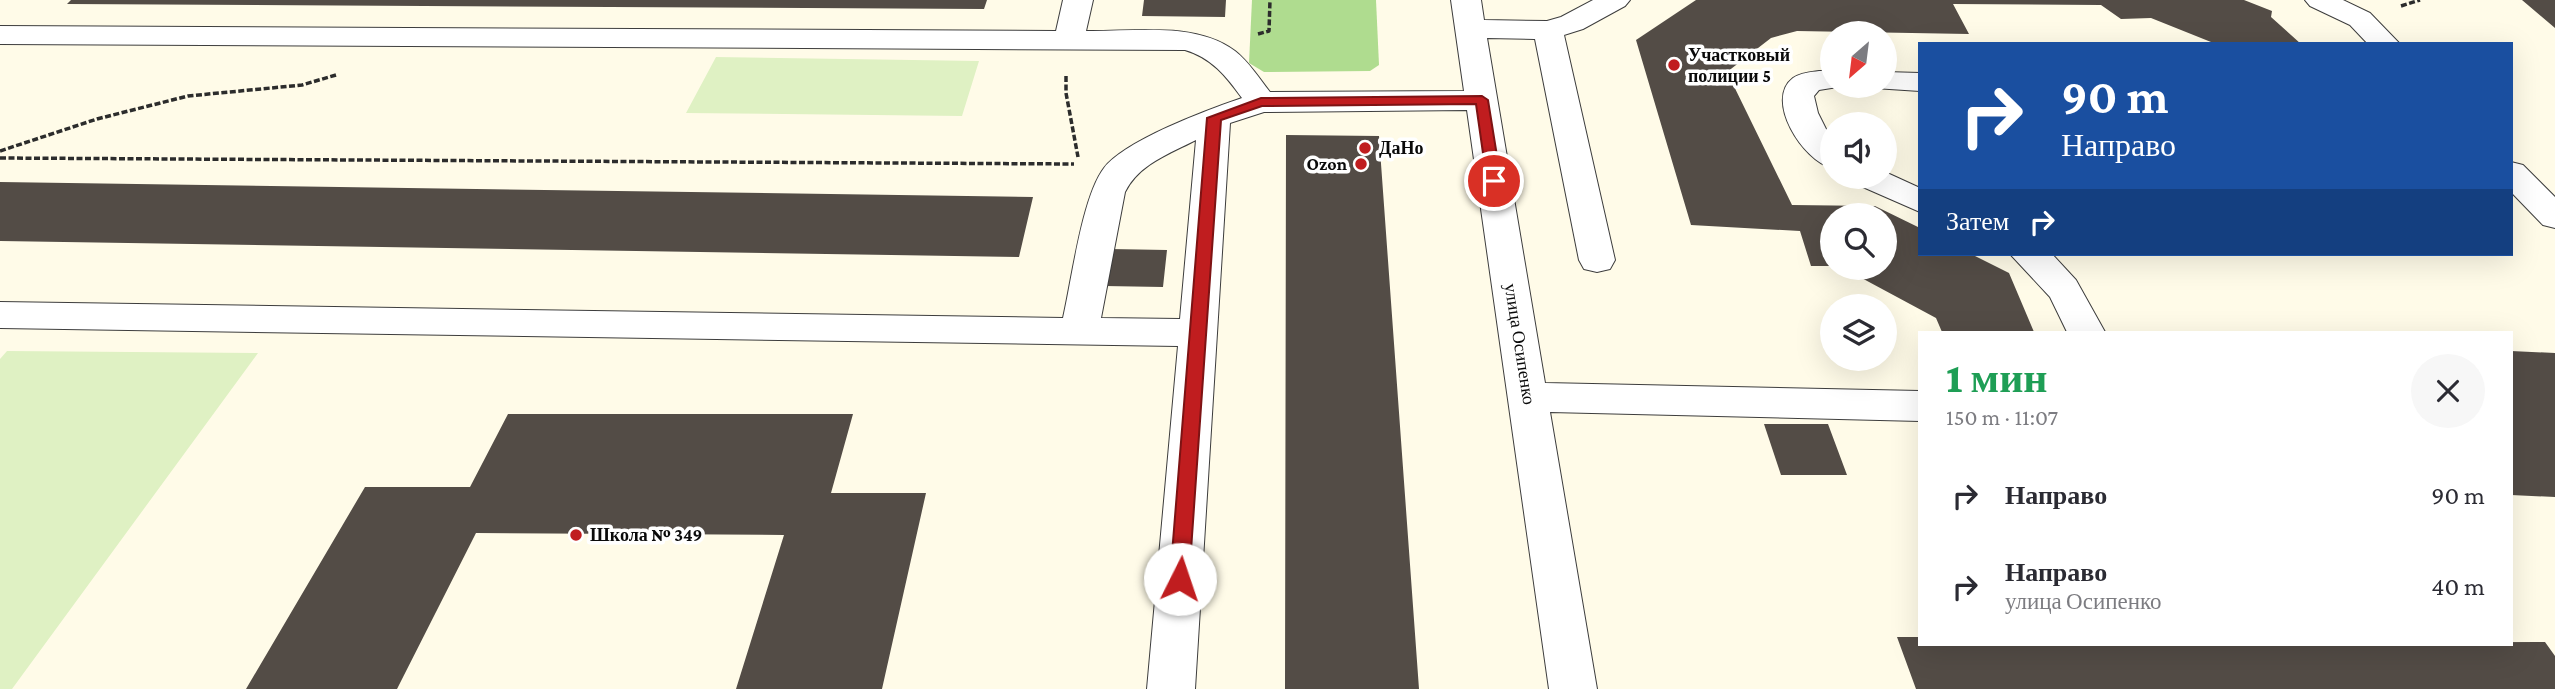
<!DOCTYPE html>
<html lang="ru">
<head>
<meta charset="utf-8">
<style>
	:root { --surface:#fff; --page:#f7f7f7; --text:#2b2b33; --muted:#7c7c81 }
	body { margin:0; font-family:"Crimson Pro",serif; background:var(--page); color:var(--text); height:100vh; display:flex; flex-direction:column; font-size:26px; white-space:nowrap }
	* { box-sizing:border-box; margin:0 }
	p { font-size:23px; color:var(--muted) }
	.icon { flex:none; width:38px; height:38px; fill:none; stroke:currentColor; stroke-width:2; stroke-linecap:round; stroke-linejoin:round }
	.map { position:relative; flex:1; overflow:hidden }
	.details { position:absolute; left:1918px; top:331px; width:595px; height:315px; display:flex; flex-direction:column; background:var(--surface); border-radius:0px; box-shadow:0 7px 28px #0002 }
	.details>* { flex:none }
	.hud { position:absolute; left:1918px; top:42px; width:595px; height:214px; border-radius:0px; box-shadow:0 7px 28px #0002; background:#1a4fa0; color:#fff; overflow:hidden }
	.needle { width:46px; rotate:208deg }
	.buttons { position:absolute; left:1820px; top:21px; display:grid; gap:14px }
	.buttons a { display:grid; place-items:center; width:77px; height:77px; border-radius:50%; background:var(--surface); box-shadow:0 7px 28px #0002; font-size:35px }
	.pin { position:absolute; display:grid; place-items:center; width:60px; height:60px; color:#fff; margin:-30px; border:4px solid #fff; border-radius:50%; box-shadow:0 2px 7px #0007 }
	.me { position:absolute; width:77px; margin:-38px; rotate:4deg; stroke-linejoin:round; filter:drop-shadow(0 0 5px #0008) }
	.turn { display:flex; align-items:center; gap:24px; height:147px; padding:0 28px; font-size:32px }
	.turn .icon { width:91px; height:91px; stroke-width:2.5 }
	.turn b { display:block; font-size:49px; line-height:60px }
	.then { display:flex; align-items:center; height:66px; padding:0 28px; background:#0003; gap:14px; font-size:26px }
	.round { display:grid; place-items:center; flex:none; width:74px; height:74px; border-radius:37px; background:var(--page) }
	.headline { display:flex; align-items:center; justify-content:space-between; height:119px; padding:0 28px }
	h1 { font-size:42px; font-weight:800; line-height:52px; color:#1e9e55 }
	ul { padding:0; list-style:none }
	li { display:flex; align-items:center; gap:21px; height:91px; padding:0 28px }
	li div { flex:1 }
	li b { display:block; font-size:26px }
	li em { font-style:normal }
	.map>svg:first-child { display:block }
</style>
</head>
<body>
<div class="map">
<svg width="2555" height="689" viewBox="0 0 2555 689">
	<rect width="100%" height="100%" fill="#fffbe8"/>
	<!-- forest -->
	<path fill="#afdc8f" d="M1252,0H1376L1379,65L1370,71L1264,72L1249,63Z"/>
	<!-- pitch -->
	<path fill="#dff1c3" d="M716,57L979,61L962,116L686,113Z
		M7,351L258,353L12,689H0V359Z"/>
	<!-- building -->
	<path fill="#534c46" d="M71,0H987L984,9L67,4Z
		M1144,0H1226L1225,17L1142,16Z
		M1696,0H2244L2272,11L2271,17L2301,44H2216L2151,18L2121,19L2101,5L1953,4L1969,34L1797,31L1771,38L1727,72L1792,205L1875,206L1920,228V254H1971L2009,273L2034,332H1942L1936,318L1843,268H1885V215H1832V266H1811L1800,231L1691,225L1636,40Z
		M2522,0H2555V28Z
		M1286,135L1379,136L1419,689H1285Z
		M0,182L1033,197L1019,257L0,241Z
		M1110,249L1167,250L1163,287L1105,286Z
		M2511,351L2555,353V497L2511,495Z
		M508,414H853L831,493H926L882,689H736L784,535L476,533L397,689H246L365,487H470Z
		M1764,424H1828L1847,475H1781Z
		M1897,637H1920V644L2545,642L2555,656V689H1916Z"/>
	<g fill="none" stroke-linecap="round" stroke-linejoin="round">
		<defs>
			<path id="minor" d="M1063,0H1093L1086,31C1132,32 1195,21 1235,51C1249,62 1259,78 1270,92L1464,91L1451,0H1481L1484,20L1547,21L1561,17L1593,0H1630L1625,6L1583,29L1564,35L1615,260L1610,269L1597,272L1584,269L1579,260L1535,39L1487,38L1545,383L1920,391V421L1550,412L1597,689H1549L1467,110L1264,112L1230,123L1195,689H1147L1178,346L0,328V302L1063,318C1072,279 1082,197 1104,168C1126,140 1207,110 1242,98C1226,76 1212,58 1185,50L0,44V26L1056,31ZM1196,140L1180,319L1101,318L1125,192C1139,164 1169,154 1196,140Z
				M2305,0H2343L2370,13L2400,44H2368L2350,25L2310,6Z
				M1819,71H1832V86H1844L1819,90L1814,96L1818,113L1832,141V168C1803,161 1764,100 1793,78C1800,73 1811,72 1819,71Z
				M1885,72L1920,73V91L1874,88L1873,86H1885Z
				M2511,162L2523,165L2555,197V228L2543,225L2511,192Z
				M1885,172L1920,188V212L1856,184L1851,177H1885Z
				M2010,254H2052L2076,280L2105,332H2067L2050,297Z"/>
		</defs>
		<!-- minor casing -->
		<use href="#minor" stroke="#3d3d3d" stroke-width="2"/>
		<!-- path -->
		<path stroke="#2c2c2c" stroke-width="3.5" stroke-dasharray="6 2.5" stroke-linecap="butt" d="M2401,6L2420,0
			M1258,34L1269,31L1270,0
			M1066,76V93L1078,157
			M0,151L97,119L188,96L302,85L336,75
			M0,158L1074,164"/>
		<!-- minor -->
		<use href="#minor" fill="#fff" fill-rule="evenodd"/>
	</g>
	<!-- route -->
	<path fill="#c01d1f" stroke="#7d1314" stroke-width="2" d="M1482,96L1488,100L1501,181L1494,185L1487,181L1476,104L1262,106L1221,120L1189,579L1186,585L1180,587L1173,585L1170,579L1207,118L1261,98Z"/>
	<!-- markers -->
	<g fill="#c01d1f" stroke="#fff" stroke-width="2.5">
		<circle cx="1674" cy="65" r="7"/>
		<circle cx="1365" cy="148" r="7"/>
		<circle cx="1361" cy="164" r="7"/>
		<circle cx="576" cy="535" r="7"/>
	</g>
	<g text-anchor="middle" stroke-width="7" stroke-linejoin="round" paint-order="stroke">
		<!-- poi labels -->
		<g font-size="18" font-weight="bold" fill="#0a0a0a" stroke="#fff" text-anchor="start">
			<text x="1688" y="61">Участковый<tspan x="1688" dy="21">полиции 5</tspan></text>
			<text x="1379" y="154">ДаНо</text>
			<text x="1347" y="170" text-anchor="end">Ozon</text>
			<text x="590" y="541">Школа № 349</text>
		</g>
		<!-- street labels -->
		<g font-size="18" fill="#0a0a0a" stroke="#fff">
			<text transform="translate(1520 344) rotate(81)" y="6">улица Осипенко</text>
		</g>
	</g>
</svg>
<div class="buttons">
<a><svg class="needle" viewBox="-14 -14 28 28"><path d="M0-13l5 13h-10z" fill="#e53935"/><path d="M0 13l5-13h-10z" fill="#7c7c81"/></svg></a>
<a><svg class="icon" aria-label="sound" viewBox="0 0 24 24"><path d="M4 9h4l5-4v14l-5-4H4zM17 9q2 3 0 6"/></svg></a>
<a><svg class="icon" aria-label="search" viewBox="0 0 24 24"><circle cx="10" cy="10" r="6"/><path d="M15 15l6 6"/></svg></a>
<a><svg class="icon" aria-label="layers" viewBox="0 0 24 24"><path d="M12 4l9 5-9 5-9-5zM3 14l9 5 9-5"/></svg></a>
</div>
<div class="pin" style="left:1494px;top:181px;background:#d93025"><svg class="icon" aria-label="arrive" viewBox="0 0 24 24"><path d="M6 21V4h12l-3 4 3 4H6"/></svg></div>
<svg class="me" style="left:1180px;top:579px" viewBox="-20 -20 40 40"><circle r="19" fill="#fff"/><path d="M0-13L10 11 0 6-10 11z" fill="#c01d1f"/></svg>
<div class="hud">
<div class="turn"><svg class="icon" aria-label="right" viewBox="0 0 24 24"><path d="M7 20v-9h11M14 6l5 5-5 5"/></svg><div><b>90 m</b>Направо</div></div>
<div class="then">Затем<svg class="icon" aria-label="right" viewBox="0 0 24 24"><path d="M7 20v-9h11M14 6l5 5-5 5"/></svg></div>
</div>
<section class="details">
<div class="headline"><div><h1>1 мин</h1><p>150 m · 11:07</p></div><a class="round"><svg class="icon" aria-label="close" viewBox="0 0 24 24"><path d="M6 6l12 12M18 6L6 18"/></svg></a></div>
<ul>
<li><svg class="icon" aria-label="right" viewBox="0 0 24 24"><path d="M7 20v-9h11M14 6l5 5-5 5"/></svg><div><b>Направо</b></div><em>90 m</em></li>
<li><svg class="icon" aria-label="right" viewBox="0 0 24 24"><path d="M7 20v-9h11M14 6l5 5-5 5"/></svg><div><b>Направо</b><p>улица Осипенко</p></div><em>40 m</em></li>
</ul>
</section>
</div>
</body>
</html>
